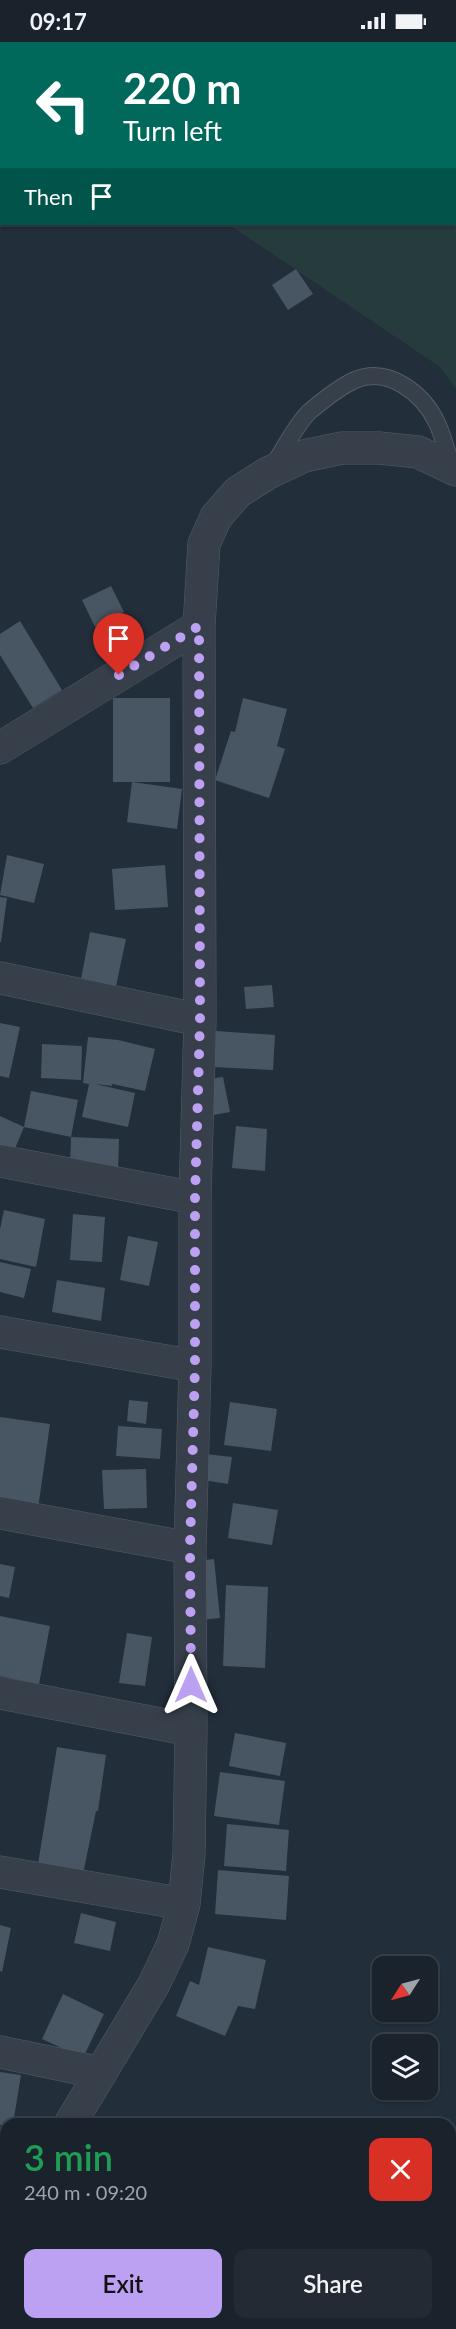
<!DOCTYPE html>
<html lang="en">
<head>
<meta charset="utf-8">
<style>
	:root { --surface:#1a222c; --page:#232a34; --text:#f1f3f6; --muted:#9fa4a9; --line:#383f48; --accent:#bca0f2 }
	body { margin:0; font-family:Lato,sans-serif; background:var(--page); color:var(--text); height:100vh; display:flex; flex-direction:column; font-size:22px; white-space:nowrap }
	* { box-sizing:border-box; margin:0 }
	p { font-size:20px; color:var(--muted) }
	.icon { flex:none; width:33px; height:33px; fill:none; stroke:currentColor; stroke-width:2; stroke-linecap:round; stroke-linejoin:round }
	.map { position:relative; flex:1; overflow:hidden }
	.drawer { position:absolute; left:0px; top:2076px; width:456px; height:212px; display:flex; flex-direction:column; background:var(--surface); border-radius:18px 18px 0 0; box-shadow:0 2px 4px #0004,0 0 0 2px var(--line) }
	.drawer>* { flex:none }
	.top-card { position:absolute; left:0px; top:0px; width:456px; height:183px; box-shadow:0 2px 4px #0004,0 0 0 2px var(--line); background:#00695c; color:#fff; overflow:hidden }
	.needle { width:39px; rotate:234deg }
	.buttons { position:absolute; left:372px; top:1914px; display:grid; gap:12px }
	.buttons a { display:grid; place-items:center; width:66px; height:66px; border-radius:12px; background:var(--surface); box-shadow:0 2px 4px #0004,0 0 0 2px var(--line); font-size:30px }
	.pin { position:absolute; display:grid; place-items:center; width:51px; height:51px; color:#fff; margin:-62px -26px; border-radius:50% 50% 50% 0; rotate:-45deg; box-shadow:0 0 6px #0007 }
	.pin .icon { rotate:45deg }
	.me { position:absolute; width:66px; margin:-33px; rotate:0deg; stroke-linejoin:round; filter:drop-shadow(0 0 4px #0008) }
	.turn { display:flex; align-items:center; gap:21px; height:126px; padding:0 24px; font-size:27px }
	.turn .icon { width:78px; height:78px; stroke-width:2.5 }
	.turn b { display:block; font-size:42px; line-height:51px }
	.then { display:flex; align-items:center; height:57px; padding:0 24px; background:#0003; gap:12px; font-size:22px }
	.round { display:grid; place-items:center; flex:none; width:63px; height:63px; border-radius:12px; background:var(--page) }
	.overview { display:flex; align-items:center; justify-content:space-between; height:102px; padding:0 24px }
	h1 { font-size:36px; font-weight:600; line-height:45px; color:#1e9e55 }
	.action { display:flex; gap:12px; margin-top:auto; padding:12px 24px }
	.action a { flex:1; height:69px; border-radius:12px; background:var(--accent); color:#111; font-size:24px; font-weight:600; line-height:69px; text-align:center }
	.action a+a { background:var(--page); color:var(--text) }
	.status { display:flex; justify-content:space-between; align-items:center; height:42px; padding:0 30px; background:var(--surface); direction:ltr }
	.status svg { height:16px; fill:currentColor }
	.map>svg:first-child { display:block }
</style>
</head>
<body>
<div class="status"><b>09:17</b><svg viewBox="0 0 49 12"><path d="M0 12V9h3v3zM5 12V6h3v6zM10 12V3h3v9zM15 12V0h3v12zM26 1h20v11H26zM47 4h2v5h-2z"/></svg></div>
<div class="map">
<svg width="456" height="2287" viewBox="0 0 456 2287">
	<rect width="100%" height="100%" fill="#222e3a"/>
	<!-- green -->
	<path fill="#253b3c" d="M0,0H456V347L440,325L228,182H454V2H2L0,141Z"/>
	<!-- building -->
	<path fill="#485563" d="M296,227L313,252L288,268L272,243Z
		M111,544L124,570L95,585L82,558Z
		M20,579L62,648L33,666L0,613V592Z
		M113,656H170V740H113Z
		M243,656L287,667L277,704L285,707L269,756L215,738L231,689L235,690Z
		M132,740L182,747L177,787L127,780Z
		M7,813L44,822L34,861L0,853Z
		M165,823L168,865L115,868L112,827Z
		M0,855L7,856L1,900H0Z
		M90,890L126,897L115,949L80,942Z
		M272,943L274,965L246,967L244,945Z
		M0,981L20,985L9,1036L0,1034Z
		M216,989L275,993L273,1028L214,1025Z
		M88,995L118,998L155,1007L145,1049L112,1042V1044L95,1042L135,1051L128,1085L82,1075L89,1042L83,1041Z
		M42,1002L82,1004L81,1038L41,1036Z
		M223,1035L230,1070L208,1074L202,1038Z
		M31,1049L78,1058L71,1095L24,1085L14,1109L0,1103V1074L24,1085Z
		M236,1084L267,1087L265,1129L232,1126Z
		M71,1095L119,1097L118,1130L70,1128Z
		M4,1168L45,1177L36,1225L0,1217V1187Z
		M73,1172L105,1175L102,1220L70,1218Z
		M128,1194L158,1200L149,1244L120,1238Z
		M0,1220L31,1227L24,1256L0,1250Z
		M57,1238L105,1246L101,1279L52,1270Z
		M129,1358L148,1360L146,1382L127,1379Z
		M230,1360L277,1367L271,1409L224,1403Z
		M0,1375L50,1382L38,1467L0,1462Z
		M118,1384L162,1387L160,1417L116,1414Z
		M206,1412L232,1415L228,1442L203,1438Z
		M146,1427L147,1466L104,1467L102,1428Z
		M233,1461L278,1468L272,1503L228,1496Z
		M214,1517L220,1576L201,1578L195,1519Z
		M0,1522L15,1525L9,1556L0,1554Z
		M226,1543L268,1545L265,1626L223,1624Z
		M0,1574L50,1584L39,1642L0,1634Z
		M127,1591L152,1595L145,1644L119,1641Z
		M235,1691L286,1701L280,1734L229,1724Z
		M57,1705L106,1713L98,1769H96L83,1832L38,1822Z
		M220,1730L285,1739L279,1783L214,1774Z
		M227,1782L289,1788L286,1829L224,1824Z
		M218,1828L289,1834L286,1878L215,1872Z
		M81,1871L116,1880L110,1909L74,1901Z
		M0,1883L11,1886L2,1930L0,1929Z
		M208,1905L266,1918L255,1967L238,1964L225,1994L176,1974L190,1939L199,1943Z
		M63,1952L104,1972L83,2016L42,1997Z
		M0,2030L21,2033L13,2082H6V2084L0,2083Z
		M6,2242V2272L0,2269V2256Z
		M266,2282H293L291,2287H282Z"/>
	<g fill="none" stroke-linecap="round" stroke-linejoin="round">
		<defs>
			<path id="lane" d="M273,424C284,407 295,384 309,370C322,359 339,345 355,338C388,324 423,351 437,381C443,394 447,410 452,425
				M188,2287L191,2282"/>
			<path id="street" d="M0,706L199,584
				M0,936L200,978
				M0,1119L195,1156
				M0,1290L195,1324
				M0,1471L190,1506
				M0,1651L191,1688
				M0,1830L184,1862
				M0,2010L101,2031
				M70,2082L154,1942L173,1902L184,1862L189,1812L191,1688L190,1506L195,1324V1156L200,978L199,584L204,502L216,475L238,450L268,431L304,414L342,406H379L418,410L456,428
				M0,2201L6,2191
				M450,2267L456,2264
				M418,2287L427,2282"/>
		</defs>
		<!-- lane casing -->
		<use href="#lane" stroke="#545d68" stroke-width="18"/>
		<!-- street casing -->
		<use href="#street" stroke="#545d68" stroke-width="33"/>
		<!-- lane -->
		<use href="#lane" stroke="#363f4a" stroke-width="16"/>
		<!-- street -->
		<use href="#street" stroke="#363f4a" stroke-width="32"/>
	</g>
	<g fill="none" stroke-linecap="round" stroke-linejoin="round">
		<!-- route -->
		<path stroke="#bca0f2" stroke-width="10" stroke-dasharray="0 18" d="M119,633L199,584L200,978L195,1156V1324L190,1506L191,1643"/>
	</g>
</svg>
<div class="buttons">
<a><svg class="needle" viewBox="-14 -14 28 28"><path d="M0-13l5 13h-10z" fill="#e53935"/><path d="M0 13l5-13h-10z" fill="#9fa4a9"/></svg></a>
<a><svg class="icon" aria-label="layers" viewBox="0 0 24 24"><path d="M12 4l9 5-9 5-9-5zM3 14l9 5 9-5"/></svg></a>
</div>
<div class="pin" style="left:119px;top:633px;background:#d93025"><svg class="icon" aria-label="arrive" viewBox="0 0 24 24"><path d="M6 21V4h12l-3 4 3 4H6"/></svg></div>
<svg class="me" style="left:191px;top:1643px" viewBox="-20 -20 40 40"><path d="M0-17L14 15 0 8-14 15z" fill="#bca0f2" stroke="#fff" stroke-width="4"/></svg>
<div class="top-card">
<div class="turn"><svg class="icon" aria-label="left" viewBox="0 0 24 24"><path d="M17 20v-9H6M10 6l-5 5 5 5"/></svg><div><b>220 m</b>Turn left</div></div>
<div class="then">Then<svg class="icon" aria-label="arrive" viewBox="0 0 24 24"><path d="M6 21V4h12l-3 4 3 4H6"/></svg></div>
</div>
<section class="drawer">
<div class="overview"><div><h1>3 min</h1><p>240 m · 09:20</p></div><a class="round" style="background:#d93025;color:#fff"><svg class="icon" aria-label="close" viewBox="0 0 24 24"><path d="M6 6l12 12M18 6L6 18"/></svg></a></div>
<div class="action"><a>Exit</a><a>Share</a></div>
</section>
</div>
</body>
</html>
